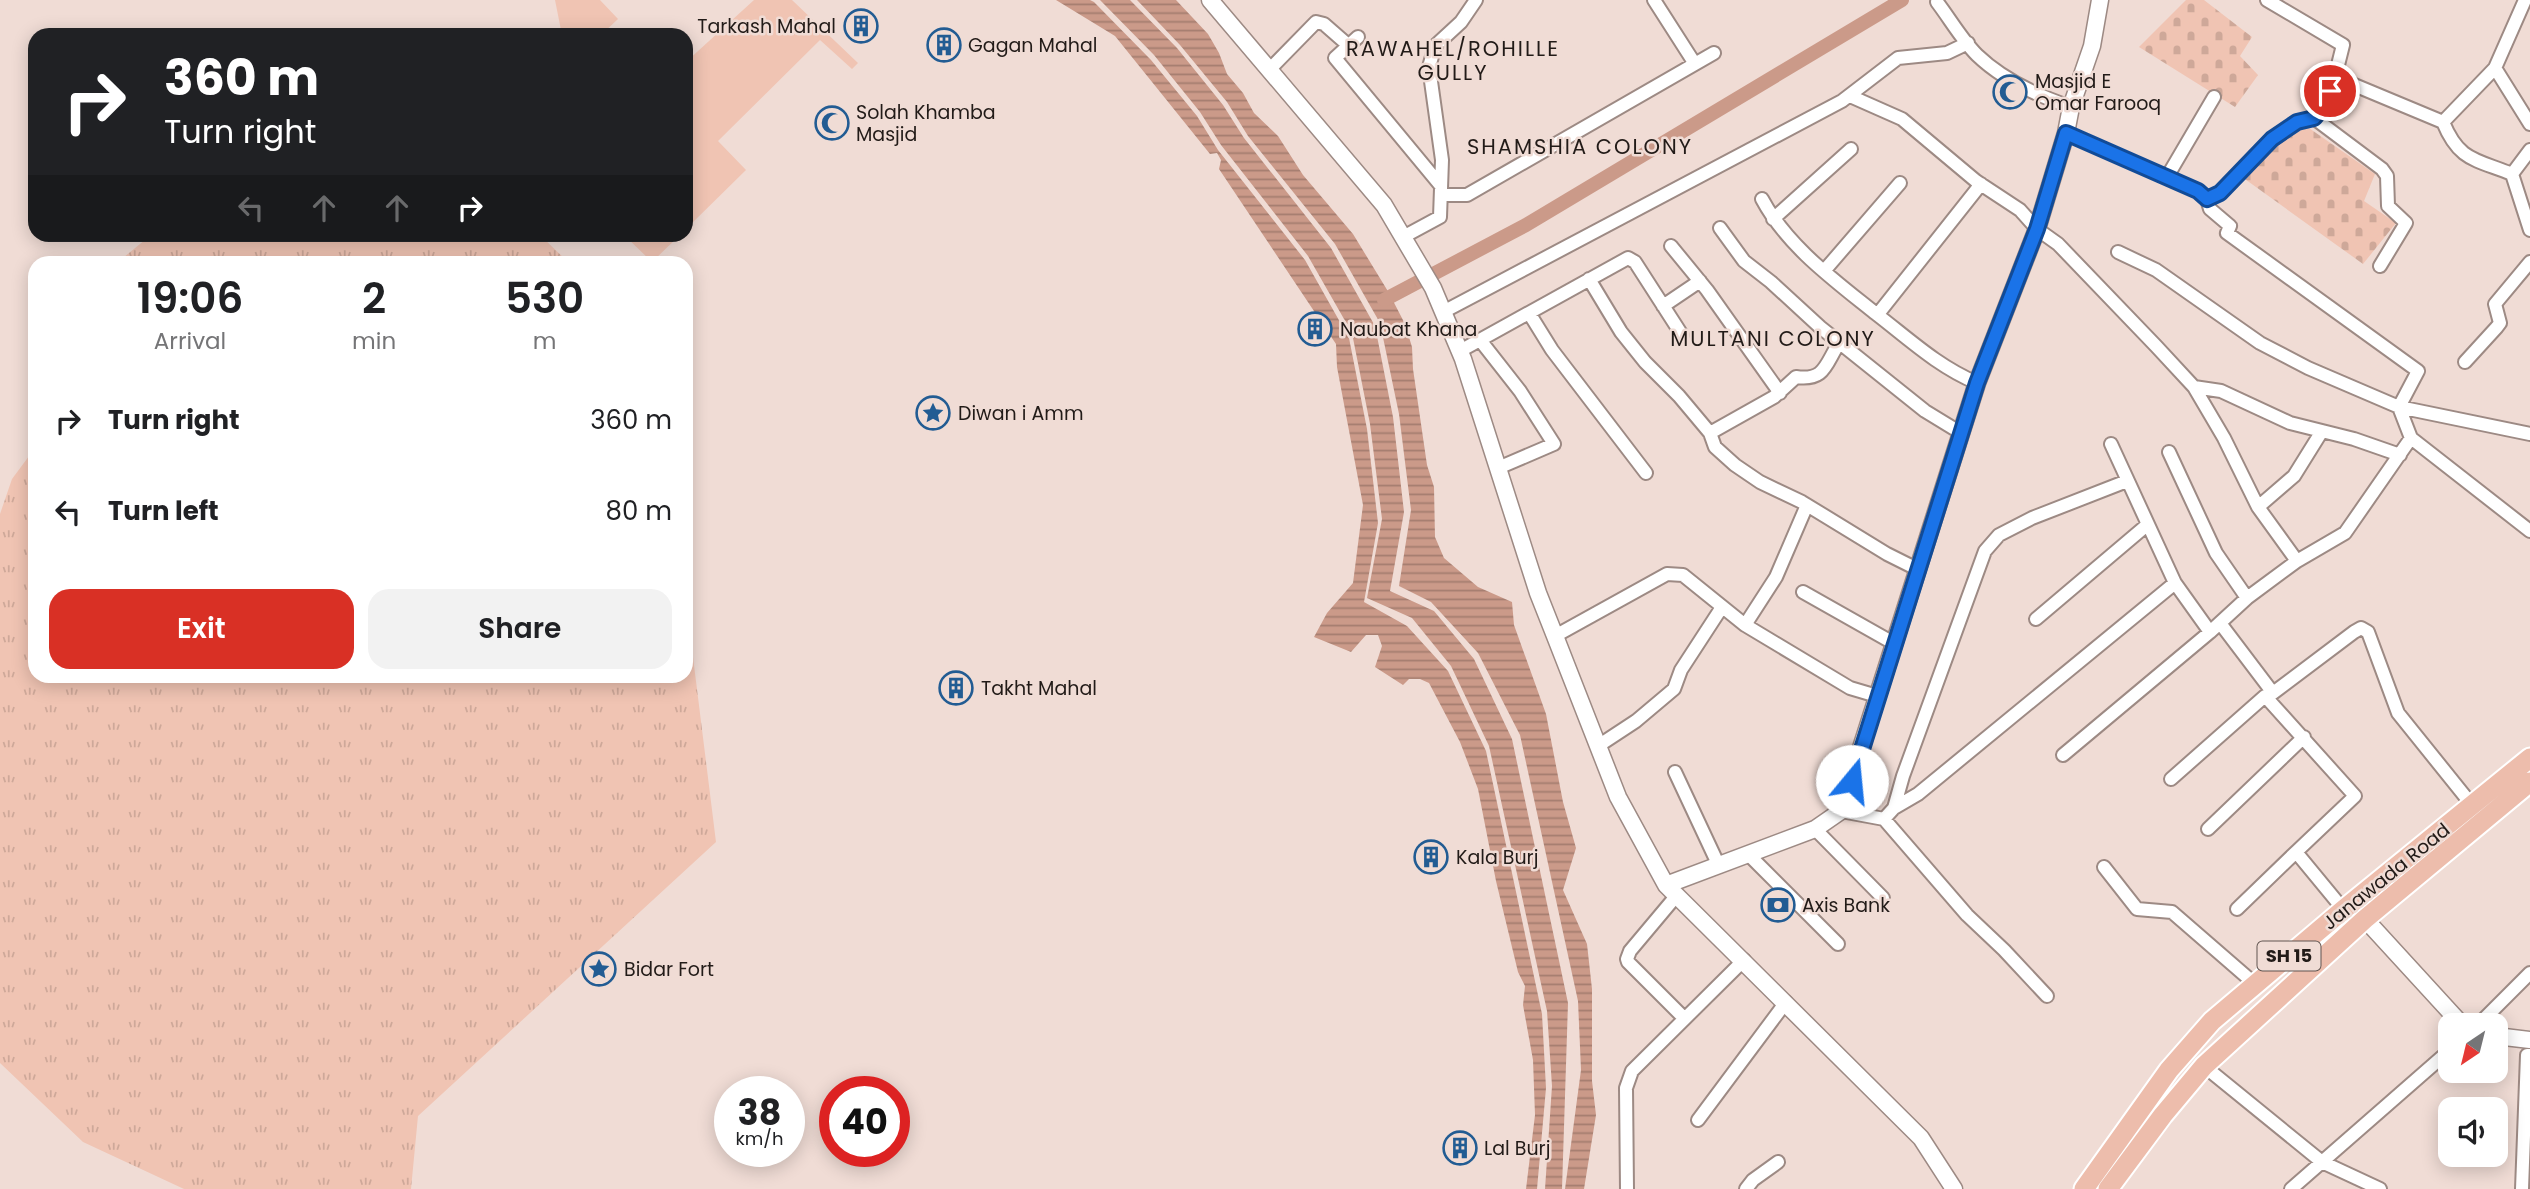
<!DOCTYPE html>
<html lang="en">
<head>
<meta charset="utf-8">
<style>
	:root { --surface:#fff; --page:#f2f2f2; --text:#202124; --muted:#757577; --accent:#d93025 }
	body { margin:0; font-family:Poppins,sans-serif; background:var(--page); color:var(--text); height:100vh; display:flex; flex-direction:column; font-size:26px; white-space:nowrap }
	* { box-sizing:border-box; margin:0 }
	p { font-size:23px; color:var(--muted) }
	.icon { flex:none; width:38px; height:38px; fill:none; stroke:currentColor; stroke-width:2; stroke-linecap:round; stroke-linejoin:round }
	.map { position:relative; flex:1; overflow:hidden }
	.panel { position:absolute; left:28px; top:256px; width:665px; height:427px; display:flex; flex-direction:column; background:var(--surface); border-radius:21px; box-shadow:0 4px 18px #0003 }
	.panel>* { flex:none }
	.hud { position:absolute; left:28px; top:28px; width:665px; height:214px; border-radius:21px; box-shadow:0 4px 18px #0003; background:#202124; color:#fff; overflow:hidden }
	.needle { width:46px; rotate:215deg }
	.buttons { position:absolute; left:2438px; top:1013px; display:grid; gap:14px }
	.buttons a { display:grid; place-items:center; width:70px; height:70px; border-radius:14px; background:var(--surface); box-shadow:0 4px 18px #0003; font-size:35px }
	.speed { position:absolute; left:714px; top:1076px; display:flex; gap:14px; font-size:35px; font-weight:700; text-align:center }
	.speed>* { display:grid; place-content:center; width:91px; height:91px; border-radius:50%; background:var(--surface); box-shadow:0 4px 18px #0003; line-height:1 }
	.speed small { font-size:18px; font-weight:400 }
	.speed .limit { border:10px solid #d22; background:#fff; color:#111 }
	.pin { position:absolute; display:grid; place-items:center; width:60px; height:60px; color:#fff; margin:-30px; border:4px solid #fff; border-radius:50%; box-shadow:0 2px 7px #0007 }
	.me { position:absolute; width:77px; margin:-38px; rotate:17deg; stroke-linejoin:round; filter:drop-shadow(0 0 5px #0008) }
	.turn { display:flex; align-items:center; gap:24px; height:147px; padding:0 21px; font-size:32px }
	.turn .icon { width:91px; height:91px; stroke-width:2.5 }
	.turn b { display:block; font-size:49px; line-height:60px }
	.lanes { display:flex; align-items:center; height:66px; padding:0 21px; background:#0003; justify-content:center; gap:35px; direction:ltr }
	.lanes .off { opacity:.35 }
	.eta { display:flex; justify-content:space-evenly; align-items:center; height:119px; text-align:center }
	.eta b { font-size:42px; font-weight:600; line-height:49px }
	.action { display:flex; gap:14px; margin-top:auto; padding:14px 21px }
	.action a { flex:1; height:80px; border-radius:21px; background:var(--accent); color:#fff; font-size:28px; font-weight:600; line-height:80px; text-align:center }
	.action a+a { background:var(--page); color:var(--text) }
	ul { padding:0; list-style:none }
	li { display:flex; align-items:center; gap:21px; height:91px; padding:0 21px }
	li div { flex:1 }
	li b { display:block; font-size:26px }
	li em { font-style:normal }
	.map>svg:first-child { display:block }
</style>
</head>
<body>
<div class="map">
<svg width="2530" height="1189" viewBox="0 0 2530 1189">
	<defs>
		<pattern id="grass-tufts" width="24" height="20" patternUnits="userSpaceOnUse" patternTransform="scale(1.75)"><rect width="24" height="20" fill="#f0c4b3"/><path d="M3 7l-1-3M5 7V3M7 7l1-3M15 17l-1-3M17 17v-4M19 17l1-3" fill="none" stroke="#cea899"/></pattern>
		<pattern id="cemetery-stones" width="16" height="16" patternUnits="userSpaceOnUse" patternTransform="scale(1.75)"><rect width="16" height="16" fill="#f0c4b3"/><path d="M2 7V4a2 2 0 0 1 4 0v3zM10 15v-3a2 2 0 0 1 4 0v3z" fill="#cea899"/></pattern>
		<pattern id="water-rules" width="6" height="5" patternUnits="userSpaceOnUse" patternTransform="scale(1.75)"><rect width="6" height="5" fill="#cb9a89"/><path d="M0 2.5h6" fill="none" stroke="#a47d6f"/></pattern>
	</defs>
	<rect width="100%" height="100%" fill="#f0dcd5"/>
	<!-- grass -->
	<path fill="url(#grass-tufts)" d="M151,235H540L568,262H118Z
		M35,448V676H686V574L692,649L716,842L418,1116L411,1189H184L83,1142L0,1063V514L12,479Z"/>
	<!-- cemetery -->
	<path fill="url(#cemetery-stones)" d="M2186,0H2204L2252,37L2240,56L2258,75L2235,107L2139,47Z
		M2306,126L2375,174L2364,201L2396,223L2363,264L2242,177L2276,144Z"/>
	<!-- green -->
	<path fill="#f0c4b3" d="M555,0H600L618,19L601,35H562Z
		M754,0H792L858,63L852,69L820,40L718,141L746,170L686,229V62Z
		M624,235H680L652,262Z"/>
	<!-- water -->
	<path fill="url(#water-rules)" d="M1056,0H1090L1094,2L1151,60L1197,116L1218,150L1305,260L1349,338L1367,429L1378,523L1364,602L1407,626L1448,671L1486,751L1542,1014L1546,1088L1537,1189H1526L1535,1115L1533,1060L1523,1005L1525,986L1518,972L1496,881L1478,789L1460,742L1429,683L1420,679H1409L1403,685L1375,667L1382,646L1378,635H1366L1351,652L1314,637L1327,613L1353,583L1363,505L1337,367L1336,344L1219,169L1221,160L1217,153L1210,154L1115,36Z
		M1100,0H1130L1177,48L1223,105L1244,138L1331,248L1375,326L1393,417L1404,512L1390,591L1434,611L1474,659L1512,739L1568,1003L1562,1189H1545L1552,1086L1547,1011L1489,746L1451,666L1412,618L1367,598L1382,519L1370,424L1352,333L1308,256L1221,145L1200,112L1154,55Z
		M1137,0H1176L1208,34L1219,53L1227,74L1243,93L1254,113L1278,136L1303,175L1353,234L1389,293L1405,324L1412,347L1413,369L1427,465L1434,487L1435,537L1444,558L1478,587L1512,602L1514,625L1546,714L1563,802L1576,848L1563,890L1587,944L1592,989V1081L1596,1115L1584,1189H1565L1581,1070L1578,1001L1520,735L1478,653L1431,602L1399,586L1411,510L1399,414L1380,323L1335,244L1248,136L1227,102L1180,45Z"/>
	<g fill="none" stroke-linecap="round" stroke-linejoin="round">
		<!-- canal -->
		<path stroke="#cb9a89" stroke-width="14" d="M1384,300L1526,225L1902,0"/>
		<defs>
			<path id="minor" d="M1654,0L1695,64
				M2525,0L2495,68L2530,124
				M1937,2C1950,19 1962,40 1977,55C2003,80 2038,96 2071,107
				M1358,37L1335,58L1441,186
				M1270,69L1316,22L1324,24L1348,45
				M2335,77L2443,122C2459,161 2475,159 2512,174
				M1850,96L1902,119L1976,181L2020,210L2037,229L2058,244L2156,346L2194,387L2224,438L2258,507L2297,561
				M2314,118L2382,169L2387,176L2388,206L2406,223L2380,266
				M2443,122L2495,68
				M2066,133L2198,191L2207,199L2210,209L2230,226L2227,233L2418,371L2399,407L2411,438
				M2530,150L2512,174L2530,230
				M2167,177L2214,97
				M1441,195H1467L1714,53
				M1762,199C1787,246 1834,280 1875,313C1909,339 1937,366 1977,383
				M2207,199L2220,193L2272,140L2297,122L2314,118L2325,105L2335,77L2343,45L2267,0
				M1773,219L1851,149
				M1720,228L1744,261L1771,282L1820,327L1925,411L1961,433
				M1403,237L1440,217L1442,160L1429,67L1435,46L1461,22L1476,0
				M1671,246L1707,290L1780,393
				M2118,252L2156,270L2260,343L2308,368L2399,407L2530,434
				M1824,271L1900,183
				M1589,279L1621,332L1645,362L1679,396L1710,433L1715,447L1735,465L1760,482L1802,502L1887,554L1919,570
				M1663,306L1700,281
				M1443,312L1842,101L1898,58L1947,53L1968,43
				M1529,313L1552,350L1646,473
				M1878,314L1981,184
				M1480,340L1520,391L1554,444L1498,468
				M1460,351L1628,258L1635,262L1682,335
				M2465,362L2497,327L2500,323L2495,304L2530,262
				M2194,387L2221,391L2290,423L2354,439L2400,455
				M1710,433L1774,397L1796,377C1825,381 1825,365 1839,343
				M2111,444L2175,583L2210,632
				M2169,452L2216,553L2247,598
				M2258,507L2294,476L2322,431
				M1803,592L1895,644
				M2036,619L2147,525
				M2220,623L2273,693L2265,696L2355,796L2296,852L2357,926
				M1745,625L1776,577L1807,505
				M1555,636L1667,574L1683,575L1745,625L1850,688L1877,696
				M2273,693L2354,632L2361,628L2368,632L2398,713L2472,805
				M1598,746L1636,721L1674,689L1681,670L1722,607
				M2063,755L2210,632L2247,598L2297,561L2345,533L2411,438L2530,531
				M1675,772L1719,866
				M2171,779L2265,696
				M1894,808L1903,776L1985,551L1999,535L2032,518L2127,481
				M1841,811L1884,819L1894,808L1918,794L2175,583
				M1884,819L1967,915L2004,950L2047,996
				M1815,829L1883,898
				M2208,829L2304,737
				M1749,855L1838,944
				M2104,867L2137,909L2172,912L2255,984
				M1677,895L1630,951L1627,959L1628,962L1684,1018
				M2237,909L2296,852
				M2477,1026L2530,973
				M2204,1066L2322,1162L2380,1189
				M1698,1120L1786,1002
				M1627,1189L1626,1088L1632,1071L1744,960
				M1746,1189L1753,1180L1778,1162
				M2291,1189L2450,1050
				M2522,1189L2527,1055H2530"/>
			<path id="tertiary" d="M1210,0L1384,205L1433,288L1463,359L1538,593L1555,636L1618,797L1666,885L1921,1138L1954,1189
				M1666,885L1815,829L1841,811L1977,383L2037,229L2066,133L2071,107L2092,46L2100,0
				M2365,919L2463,1026
				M2496,1036L2530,1040"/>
			<path id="primary" d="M2084,1189L2169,1070L2212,1021L2343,910L2530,758
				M2108,1189L2163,1115L2204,1066L2365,919L2530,782"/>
		</defs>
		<!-- minor casing -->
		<use href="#minor" stroke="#9d8a84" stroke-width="16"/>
		<!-- tertiary casing -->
		<use href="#tertiary" stroke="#9d8a84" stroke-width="19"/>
		<!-- primary casing -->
		<use href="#primary" stroke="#fff" stroke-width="23"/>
		<!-- minor -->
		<use href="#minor" stroke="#fff" stroke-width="12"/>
		<!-- tertiary -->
		<use href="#tertiary" stroke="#fff" stroke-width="16"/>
		<!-- primary -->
		<use href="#primary" stroke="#edbdac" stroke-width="19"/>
	</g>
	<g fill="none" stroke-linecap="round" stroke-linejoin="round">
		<defs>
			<path id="route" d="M1852,781L1977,383L2037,229L2066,133L2198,191L2207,199L2220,193L2272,139L2297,122L2314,118L2325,105L2330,91"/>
		</defs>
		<!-- route casing -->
		<use href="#route" stroke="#114b97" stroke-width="18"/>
		<!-- route -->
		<use href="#route" stroke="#1a73e8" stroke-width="12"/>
	</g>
	<!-- icons -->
	<defs>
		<symbol id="building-ring" viewBox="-11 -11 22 22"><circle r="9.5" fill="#f0dcd5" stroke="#225c93" stroke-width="1.5"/><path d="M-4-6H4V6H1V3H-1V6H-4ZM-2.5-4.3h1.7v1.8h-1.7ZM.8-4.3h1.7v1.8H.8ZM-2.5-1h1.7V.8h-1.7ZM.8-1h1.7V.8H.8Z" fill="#225c93"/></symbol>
		<symbol id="mosque-ring" viewBox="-11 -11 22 22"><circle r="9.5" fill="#f0dcd5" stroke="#225c93" stroke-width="1.5"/><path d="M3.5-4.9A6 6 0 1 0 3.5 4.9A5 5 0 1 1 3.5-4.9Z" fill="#225c93"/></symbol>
		<symbol id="sight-ring" viewBox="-11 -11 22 22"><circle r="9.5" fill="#f0dcd5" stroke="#225c93" stroke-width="1.5"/><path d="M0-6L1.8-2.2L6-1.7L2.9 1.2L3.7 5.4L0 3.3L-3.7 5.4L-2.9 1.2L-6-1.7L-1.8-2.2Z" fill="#225c93"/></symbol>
		<symbol id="bank-ring" viewBox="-11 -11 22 22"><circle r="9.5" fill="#f0dcd5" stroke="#225c93" stroke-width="1.5"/><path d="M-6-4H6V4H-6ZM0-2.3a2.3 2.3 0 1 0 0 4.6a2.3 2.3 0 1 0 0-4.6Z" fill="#225c93"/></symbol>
	</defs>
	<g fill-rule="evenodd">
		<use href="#building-ring" x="842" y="7" width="38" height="38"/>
		<use href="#building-ring" x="925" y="26" width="38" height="38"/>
		<use href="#mosque-ring" x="1991" y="73" width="38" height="38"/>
		<use href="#mosque-ring" x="813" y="104" width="38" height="38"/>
		<use href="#building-ring" x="1296" y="310" width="38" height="38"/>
		<use href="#sight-ring" x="914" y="394" width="38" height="38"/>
		<use href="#building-ring" x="937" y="669" width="38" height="38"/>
		<use href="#building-ring" x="1412" y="838" width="38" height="38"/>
		<use href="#bank-ring" x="1759" y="886" width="38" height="38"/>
		<use href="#sight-ring" x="580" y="950" width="38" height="38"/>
		<use href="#building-ring" x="1441" y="1129" width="38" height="38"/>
	</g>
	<g text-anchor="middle" stroke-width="5" stroke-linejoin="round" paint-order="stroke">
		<!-- shield labels -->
		<rect fill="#f0dcd5" stroke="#605551" stroke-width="2" x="2257.5" y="941.5" width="63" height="29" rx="5"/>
		<g font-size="18" font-weight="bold" fill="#221b18">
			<text x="2289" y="962">SH 15</text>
		</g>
		<!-- poi labels -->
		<g font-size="19" fill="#221b18" stroke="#f0dcd5" text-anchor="start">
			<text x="836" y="33" text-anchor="end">Tarkash Mahal</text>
			<text x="968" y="52">Gagan Mahal</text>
			<text x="2035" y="88">Masjid E<tspan x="2035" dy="22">Omar Farooq</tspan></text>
			<text x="856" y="119">Solah Khamba<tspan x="856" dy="22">Masjid</tspan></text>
			<text x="1340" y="336">Naubat Khana</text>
			<text x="958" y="420">Diwan i Amm</text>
			<text x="981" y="695">Takht Mahal</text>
			<text x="1456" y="864">Kala Burj</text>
			<text x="1802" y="912">Axis Bank</text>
			<text x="624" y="976">Bidar Fort</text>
			<text x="1484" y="1155">Lal Burj</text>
		</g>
		<!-- street labels -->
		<g font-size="19" fill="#221b18" stroke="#f0dcd5">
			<text transform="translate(2386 876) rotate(-39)" y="7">Janawada Road</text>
		</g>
		<!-- neighbourhood labels -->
		<g font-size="21" letter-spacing="2" fill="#221b18" stroke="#f0dcd5">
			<text x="1453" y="56">RAWAHEL/ROHILLE<tspan x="1453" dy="24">GULLY</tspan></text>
			<text x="1580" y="154">SHAMSHIA COLONY</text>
			<text x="1773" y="346">MULTANI COLONY</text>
		</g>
	</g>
</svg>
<div class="buttons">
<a><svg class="needle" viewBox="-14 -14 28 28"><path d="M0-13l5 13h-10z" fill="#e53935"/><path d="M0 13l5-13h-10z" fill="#757577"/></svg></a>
<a><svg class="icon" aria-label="sound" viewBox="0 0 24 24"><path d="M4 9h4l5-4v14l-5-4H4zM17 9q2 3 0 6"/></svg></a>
</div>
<div class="speed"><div>38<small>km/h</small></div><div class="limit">40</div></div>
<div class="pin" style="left:2330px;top:91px;background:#d93025"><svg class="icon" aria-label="arrive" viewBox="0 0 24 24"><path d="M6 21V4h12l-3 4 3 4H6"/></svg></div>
<svg class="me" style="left:1852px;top:781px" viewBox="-20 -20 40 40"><circle r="19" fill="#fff"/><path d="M0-13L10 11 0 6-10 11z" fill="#1a73e8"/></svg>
<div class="hud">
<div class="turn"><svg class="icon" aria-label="right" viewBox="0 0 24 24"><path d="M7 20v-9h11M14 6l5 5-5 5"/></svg><div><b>360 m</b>Turn right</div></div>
<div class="lanes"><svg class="icon off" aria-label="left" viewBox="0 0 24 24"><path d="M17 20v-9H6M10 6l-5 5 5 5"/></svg><svg class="icon off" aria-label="ahead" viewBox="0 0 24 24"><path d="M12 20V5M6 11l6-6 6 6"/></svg><svg class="icon off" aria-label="ahead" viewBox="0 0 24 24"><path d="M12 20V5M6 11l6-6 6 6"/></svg><svg class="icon" aria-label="right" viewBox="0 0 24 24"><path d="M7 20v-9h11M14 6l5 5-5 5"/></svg></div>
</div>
<section class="panel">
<div class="eta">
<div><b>19:06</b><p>Arrival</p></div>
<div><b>2</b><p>min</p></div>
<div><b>530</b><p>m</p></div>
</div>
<ul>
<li><svg class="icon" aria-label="right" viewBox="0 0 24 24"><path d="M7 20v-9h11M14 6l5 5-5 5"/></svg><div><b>Turn right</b></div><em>360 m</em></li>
<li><svg class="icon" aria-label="left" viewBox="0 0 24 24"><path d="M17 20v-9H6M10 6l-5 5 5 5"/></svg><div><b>Turn left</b></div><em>80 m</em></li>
</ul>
<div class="action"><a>Exit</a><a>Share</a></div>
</section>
</div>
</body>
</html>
